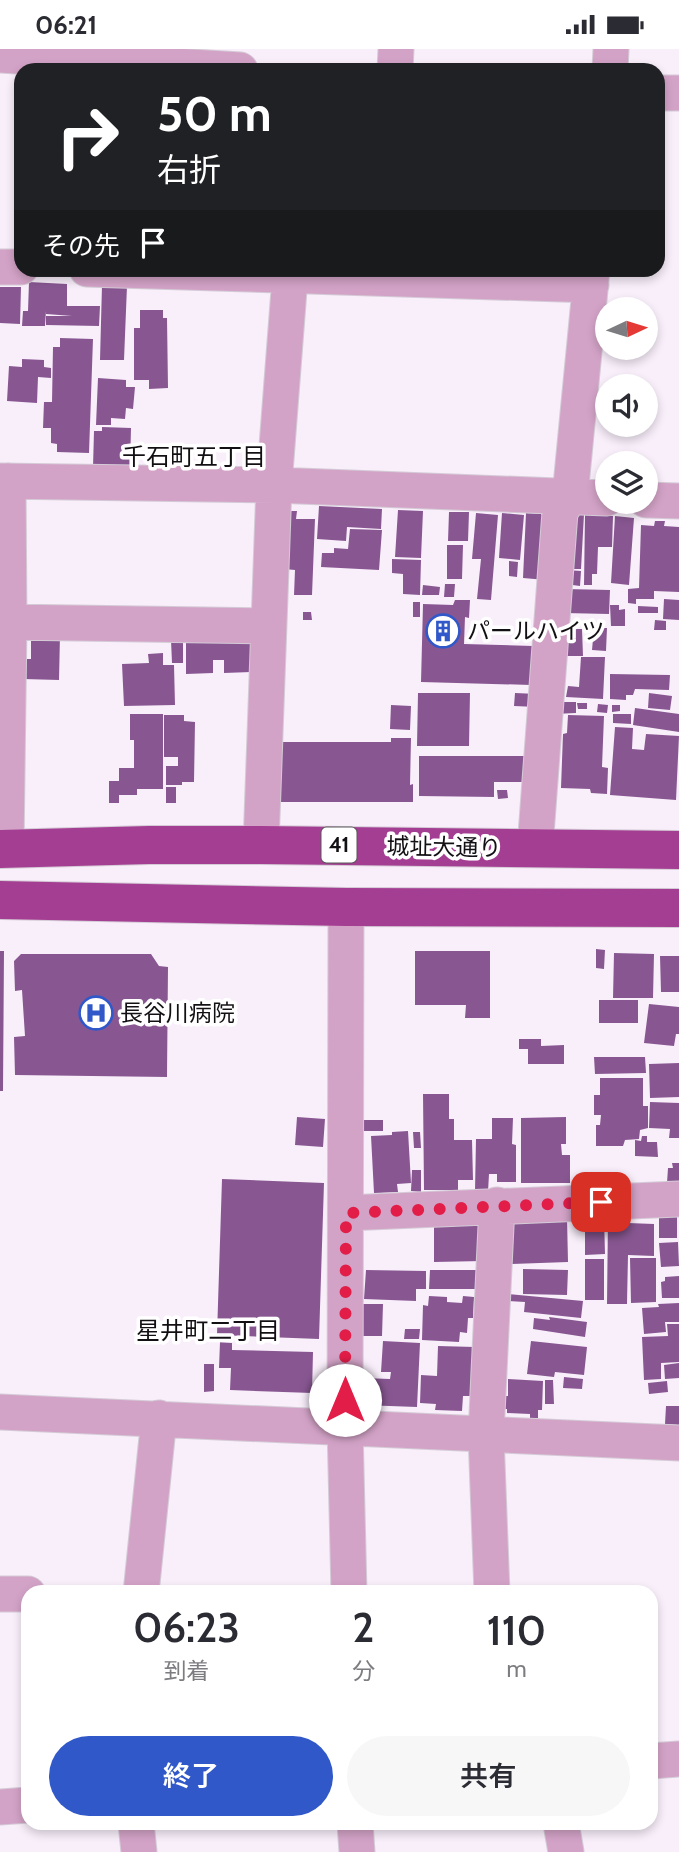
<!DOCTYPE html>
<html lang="ja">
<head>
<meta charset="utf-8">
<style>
	:root { --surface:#fff; --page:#f7f7f7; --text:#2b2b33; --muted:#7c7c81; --accent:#3158c8 }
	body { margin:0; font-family:Cabin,"Noto Sans JP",sans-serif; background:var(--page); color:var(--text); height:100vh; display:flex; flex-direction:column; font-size:26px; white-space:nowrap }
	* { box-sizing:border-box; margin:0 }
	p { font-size:23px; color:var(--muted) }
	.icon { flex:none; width:38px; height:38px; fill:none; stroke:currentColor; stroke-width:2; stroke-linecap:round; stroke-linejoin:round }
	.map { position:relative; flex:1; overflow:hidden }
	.drawer { position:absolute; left:21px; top:1536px; width:637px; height:245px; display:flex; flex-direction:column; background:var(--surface); border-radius:21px; box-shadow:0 4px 10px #0003 }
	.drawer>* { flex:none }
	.banner { position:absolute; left:14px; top:14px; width:651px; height:214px; border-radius:21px; box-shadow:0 4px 10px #0003; background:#202124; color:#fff; overflow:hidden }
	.needle { width:46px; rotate:86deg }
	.controls { position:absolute; left:595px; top:248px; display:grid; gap:14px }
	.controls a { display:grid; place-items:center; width:63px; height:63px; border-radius:50%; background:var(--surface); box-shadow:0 4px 10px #0003; font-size:35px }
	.pin { position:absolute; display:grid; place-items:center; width:60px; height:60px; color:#fff; margin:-30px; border-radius:14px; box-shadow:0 4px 10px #0006 }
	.me { position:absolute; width:77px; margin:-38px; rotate:0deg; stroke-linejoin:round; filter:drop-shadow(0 0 5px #0008) }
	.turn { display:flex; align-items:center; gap:24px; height:147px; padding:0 28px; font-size:32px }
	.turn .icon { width:91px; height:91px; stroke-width:2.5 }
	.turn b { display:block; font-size:49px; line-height:60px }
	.then { display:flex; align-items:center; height:66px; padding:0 28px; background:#0003; gap:14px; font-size:26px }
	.eta { display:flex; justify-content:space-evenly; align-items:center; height:119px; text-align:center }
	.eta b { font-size:42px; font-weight:600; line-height:49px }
	.action { display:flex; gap:14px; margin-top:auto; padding:14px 28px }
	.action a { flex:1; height:80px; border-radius:42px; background:var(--accent); color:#fff; font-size:28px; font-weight:600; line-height:80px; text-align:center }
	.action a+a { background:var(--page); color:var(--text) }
	.status { display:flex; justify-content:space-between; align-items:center; height:49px; padding:0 35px; background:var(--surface); direction:ltr }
	.status svg { height:19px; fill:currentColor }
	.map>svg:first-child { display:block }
</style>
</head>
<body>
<div class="status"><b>06:21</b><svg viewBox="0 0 49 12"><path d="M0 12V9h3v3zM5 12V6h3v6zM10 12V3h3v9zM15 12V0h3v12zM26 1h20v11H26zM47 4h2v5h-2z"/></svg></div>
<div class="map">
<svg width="679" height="1803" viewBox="0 0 679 1803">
	<rect width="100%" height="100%" fill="#f9effb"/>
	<!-- building -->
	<path fill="#885792" d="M29,233L67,235V257H100L99,277L46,276V267H72L46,265V262L45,277H22L23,262H28Z
		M102,236L127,237L124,311H100Z
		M0,238H21L20,275L0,274Z
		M140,261H163V269H167L168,339L149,340V331H134V279H140Z
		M60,289L93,290L89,404L57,403V395L51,394V379H43L44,353H52L53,298H60Z
		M22,310L44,311V318L51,319V329L38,328L37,354L7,352L9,317L22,318Z
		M98,329L126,331V338H135L133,360L126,359L125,370L111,369V376H96Z
		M102,378L131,379L130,419L93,418L94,382H102Z
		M319,457L382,460L381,480L347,478L346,492L317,490Z
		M398,461L423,462L421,509L395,508Z
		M286,462H297L296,470H315L312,546H294L295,521L284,520Z
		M449,463H469L468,492H448Z
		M476,464L498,466L491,551L477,550L481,510H472Z
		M502,464L524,466L520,511L499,509Z
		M526,464L541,465L549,475L546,531L523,529Z
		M576,465H584L581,520H569Z
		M585,466L613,467L612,498H598L597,525H592V536H584Z
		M615,467L634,469L629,536L611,534Z
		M655,472H665L664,477L679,478V543L654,542V550H636V555L628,554V540L639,539L641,476L654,477Z
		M350,480L382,481L379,521L321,518L322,504H334V499L348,500Z
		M447,496H463L462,530H447Z
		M392,510L421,511L420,546L403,545V525L392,524Z
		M509,512L518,513L517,528L509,527Z
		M566,521L581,522L580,537L565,535Z
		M445,535H455L454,548H444Z
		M423,536L440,538L439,546H422Z
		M565,540L610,541L609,565L564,564Z
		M664,550L679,551V571L663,570Z
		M455,551H470L469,569L465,568L464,595L533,597L531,636L421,633L423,555L453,556Z
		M413,553H420V568H413Z
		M610,556H619V561L625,560V577H611Z
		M638,557L658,558V564H638Z
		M303,563H311L312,571H303Z
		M655,571L666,572V581H654Z
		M594,579H607L606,602L592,601Z
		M561,580H582L583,607H561Z
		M31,586H60L59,631L23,630L24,610H31Z
		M251,587V623L224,624V611H213V624L186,625V588Z
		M183,590V614H172L171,591Z
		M163,604V616H174L175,656L124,657L122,615L149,614L148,605Z
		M581,608H605L603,650L566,648L568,637L579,638Z
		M610,625L670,626L669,641L635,640L633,646H626V651L610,650Z
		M418,644H470L469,697H417Z
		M515,644L537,645V658L514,657Z
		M649,644L672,647L670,661L648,659Z
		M554,653H576V664L554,665Z
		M577,654H587V660H578Z
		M598,655L608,656L607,664L597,663Z
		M391,656L411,657L410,681L390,680Z
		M612,656H620V662L612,663Z
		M635,659L679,665V683L633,676Z
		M130,665H163V740H137V746H119V754H109V732H119V719H134V691H130Z
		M613,665H631V675L613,674Z
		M164,666H184V672L195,673L194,733H182V736H166V717H178V708H164Z
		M568,666L604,667L602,718L608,719L607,745L591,744L590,740L561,739L563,685L567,684Z
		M615,678L633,679L632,700L644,701L646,685L679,687L676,751L610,746Z
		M391,689H411L410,736L413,735V753H278V693H391Z
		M419,707H530V733H494V748L419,747Z
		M166,738H176V754H166Z
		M497,741H507L508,749L498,750Z
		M596,900L605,901L604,920L596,919Z
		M0,902H4L3,1042H0Z
		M415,902H490V969H465L466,956H415Z
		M614,904L654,905L653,949H613Z
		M21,905H151L159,917L168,918L167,1028L15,1026L14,988L25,987L22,941L15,942L14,912Z
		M660,907H679V943H661Z
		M599,951H638V974H599Z
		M649,955L679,958V985H676L674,997L644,994Z
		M519,990H541V997L564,996V1015H528V1000H519Z
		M594,1008H645L646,1024L595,1025Z
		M679,1014V1048L650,1049L649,1015Z
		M600,1029H643V1057H648V1079L640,1081L639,1090L625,1091L623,1097H596V1076H600L601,1066H594V1046H600Z
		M423,1045H449V1070H454V1091H472L473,1131H458V1141H424Z
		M650,1053L679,1054V1089H669L670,1080L649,1079Z
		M297,1068L325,1070L323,1098L295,1096Z
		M566,1068V1095H561L562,1106H570V1134H521V1069Z
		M492,1069H513L512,1095L516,1096V1133H497V1125H489L488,1143L475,1142L476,1090H492Z
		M362,1071H383V1082H361Z
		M408,1082L411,1134L397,1135L398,1143L374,1144L371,1087L392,1086V1083Z
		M413,1083H420L421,1099H414Z
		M642,1087H647V1093H657L658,1108L635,1107V1091L641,1092Z
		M672,1114H679V1134H667L668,1119H673Z
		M412,1121H421V1143L411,1142Z
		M222,1130L324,1134L319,1290L217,1286Z
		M677,1165V1189H659V1166Z
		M608,1168H628V1174L654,1175V1207L628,1206L627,1255H607Z
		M567,1169L568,1213L512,1215L511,1174Z
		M585,1169H604L605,1205L585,1206Z
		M482,1172L483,1212L434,1213V1173Z
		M678,1193L679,1217L661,1218L659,1194Z
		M630,1209H656V1253L631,1254Z
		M585,1210H604V1251H585Z
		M523,1220L568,1221L567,1246L523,1245Z
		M366,1221L426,1222V1240H416V1252L364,1250Z
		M430,1221H481V1240H429Z
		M679,1227V1249H662L661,1233L665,1232V1228Z
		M508,1245L583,1252L581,1269L524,1263L525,1253L508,1252Z
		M429,1247L447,1248V1253L462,1254L463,1247L474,1248L473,1269H468L467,1284L460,1283L459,1293L422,1291L423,1256L428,1257Z
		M679,1254V1273H665L666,1283L644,1285L642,1259L659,1258L658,1255Z
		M360,1255H383L382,1287H361Z
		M549,1268L587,1273L585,1288L533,1280L534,1269L550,1271Z
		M667,1275H679V1313L661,1314V1330L644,1331L642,1288L668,1287Z
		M405,1280H420L419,1290H404Z
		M383,1292L420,1294L417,1358L362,1356L363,1329L390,1330L391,1323H381Z
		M531,1292L587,1298L584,1326L555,1323L554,1328L527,1325Z
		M220,1293L232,1294V1301L313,1303L312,1344L230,1341L231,1319H219Z
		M438,1297L475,1298L474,1347H463L462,1362L435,1361L436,1355L420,1354L421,1326L437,1327Z
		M679,1314V1329L665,1330L664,1316Z
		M204,1315H214V1342L204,1343Z
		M564,1328L583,1330L582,1340L563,1339Z
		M508,1330L543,1332L542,1361H538V1369H530V1365L507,1364V1360H502V1347H508Z
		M545,1331H553L554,1355H545Z
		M667,1332L668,1343L649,1345L648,1334Z
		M666,1357H679V1376L665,1375Z"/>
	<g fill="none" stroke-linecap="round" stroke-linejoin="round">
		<defs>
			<path id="minor" d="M0,6L240,21
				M395,21L396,0
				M610,21L611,0
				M658,44H679
				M0,218H21
				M87,220L591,236
				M0,432L274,436L607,449
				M646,451L679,452
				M9,573L268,577
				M261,796L274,436L290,228
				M535,799L560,463L570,447L592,220
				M6,800L9,573L8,432
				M346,858L345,1378L349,1544
				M346,1164L679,1150
				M0,1363L679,1394
				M141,1544L159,1369
				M492,1544L486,1386L497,1156
				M0,1545H28
				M651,1712L679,1710
				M0,1758L28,1756
				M136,1774L139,1803
				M355,1774L357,1803
				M561,1774L566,1803"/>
			<path id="highway" d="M0,800L149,796H261L679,801
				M0,851L346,858L679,859"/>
		</defs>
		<!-- minor casing -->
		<use href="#minor" stroke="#d4cbd6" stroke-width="37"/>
		<!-- highway casing -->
		<use href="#highway" stroke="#d4cbd6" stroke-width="40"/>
		<!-- minor -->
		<use href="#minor" stroke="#d3a3c7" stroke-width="35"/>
		<!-- highway -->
		<use href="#highway" stroke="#a43e92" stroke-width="38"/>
	</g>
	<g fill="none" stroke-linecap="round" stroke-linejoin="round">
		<!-- route -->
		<path stroke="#e11d48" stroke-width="12" stroke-dasharray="0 21.6" d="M345,1351L346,1164L601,1153"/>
	</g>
	<!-- icons -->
	<defs>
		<symbol id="building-ring" viewBox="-11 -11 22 22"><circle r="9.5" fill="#fff" stroke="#3158c8" stroke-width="1.5"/><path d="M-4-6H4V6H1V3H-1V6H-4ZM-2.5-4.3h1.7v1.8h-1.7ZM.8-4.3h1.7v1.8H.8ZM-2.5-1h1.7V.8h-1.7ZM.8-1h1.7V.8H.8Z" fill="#3158c8"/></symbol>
		<symbol id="hospital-ring" viewBox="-11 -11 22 22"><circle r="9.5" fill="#fff" stroke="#3158c8" stroke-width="1.5"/><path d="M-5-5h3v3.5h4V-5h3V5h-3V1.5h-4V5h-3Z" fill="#3158c8"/></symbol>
	</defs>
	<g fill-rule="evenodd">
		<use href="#building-ring" x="424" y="563" width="38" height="38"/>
		<use href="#hospital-ring" x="77" y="945" width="38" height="38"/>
	</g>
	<g text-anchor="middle" stroke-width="7" stroke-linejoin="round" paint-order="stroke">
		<!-- shield labels -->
		<rect fill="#fff" stroke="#5a585a" stroke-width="2" x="321.5" y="778.5" width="35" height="35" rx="5"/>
		<g font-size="21" font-weight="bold" fill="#131014">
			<text x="339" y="803">41</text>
		</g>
		<!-- poi labels -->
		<g font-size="23" fill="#131014" stroke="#fff" text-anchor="start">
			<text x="467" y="590">パールハイツ</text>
			<text x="120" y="972">長谷川病院</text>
		</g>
		<!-- street labels -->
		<g font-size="23" fill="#131014" stroke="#fff">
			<text transform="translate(444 798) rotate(1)" y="8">城址大通り</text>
		</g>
		<!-- neighbourhood labels -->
		<g font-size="24" fill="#131014" stroke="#fff">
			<text x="194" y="416">千石町五丁目</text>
			<text x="208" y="1290">星井町二丁目</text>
		</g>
	</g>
</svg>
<div class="controls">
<a><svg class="needle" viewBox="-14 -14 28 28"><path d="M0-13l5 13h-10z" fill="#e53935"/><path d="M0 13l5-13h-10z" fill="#7c7c81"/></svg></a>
<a><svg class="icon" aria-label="sound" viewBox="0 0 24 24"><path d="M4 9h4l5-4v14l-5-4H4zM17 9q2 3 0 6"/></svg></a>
<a><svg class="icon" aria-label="layers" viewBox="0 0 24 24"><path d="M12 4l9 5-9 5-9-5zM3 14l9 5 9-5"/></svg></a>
</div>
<div class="pin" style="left:601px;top:1153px;background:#d93025"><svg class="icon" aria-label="arrive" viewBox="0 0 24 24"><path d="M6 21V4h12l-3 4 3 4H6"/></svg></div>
<svg class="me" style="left:345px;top:1351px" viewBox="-20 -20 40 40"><circle r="19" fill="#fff"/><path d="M0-13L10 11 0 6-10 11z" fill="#e11d48"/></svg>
<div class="banner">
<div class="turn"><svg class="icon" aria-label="right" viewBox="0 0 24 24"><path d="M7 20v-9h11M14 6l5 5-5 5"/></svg><div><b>50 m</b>右折</div></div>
<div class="then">その先<svg class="icon" aria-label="arrive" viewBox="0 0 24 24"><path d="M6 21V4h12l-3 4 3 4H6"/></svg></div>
</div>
<section class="drawer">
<div class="eta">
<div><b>06:23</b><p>到着</p></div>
<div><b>2</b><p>分</p></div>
<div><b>110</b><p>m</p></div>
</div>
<div class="action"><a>終了</a><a>共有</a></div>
</section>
</div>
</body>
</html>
